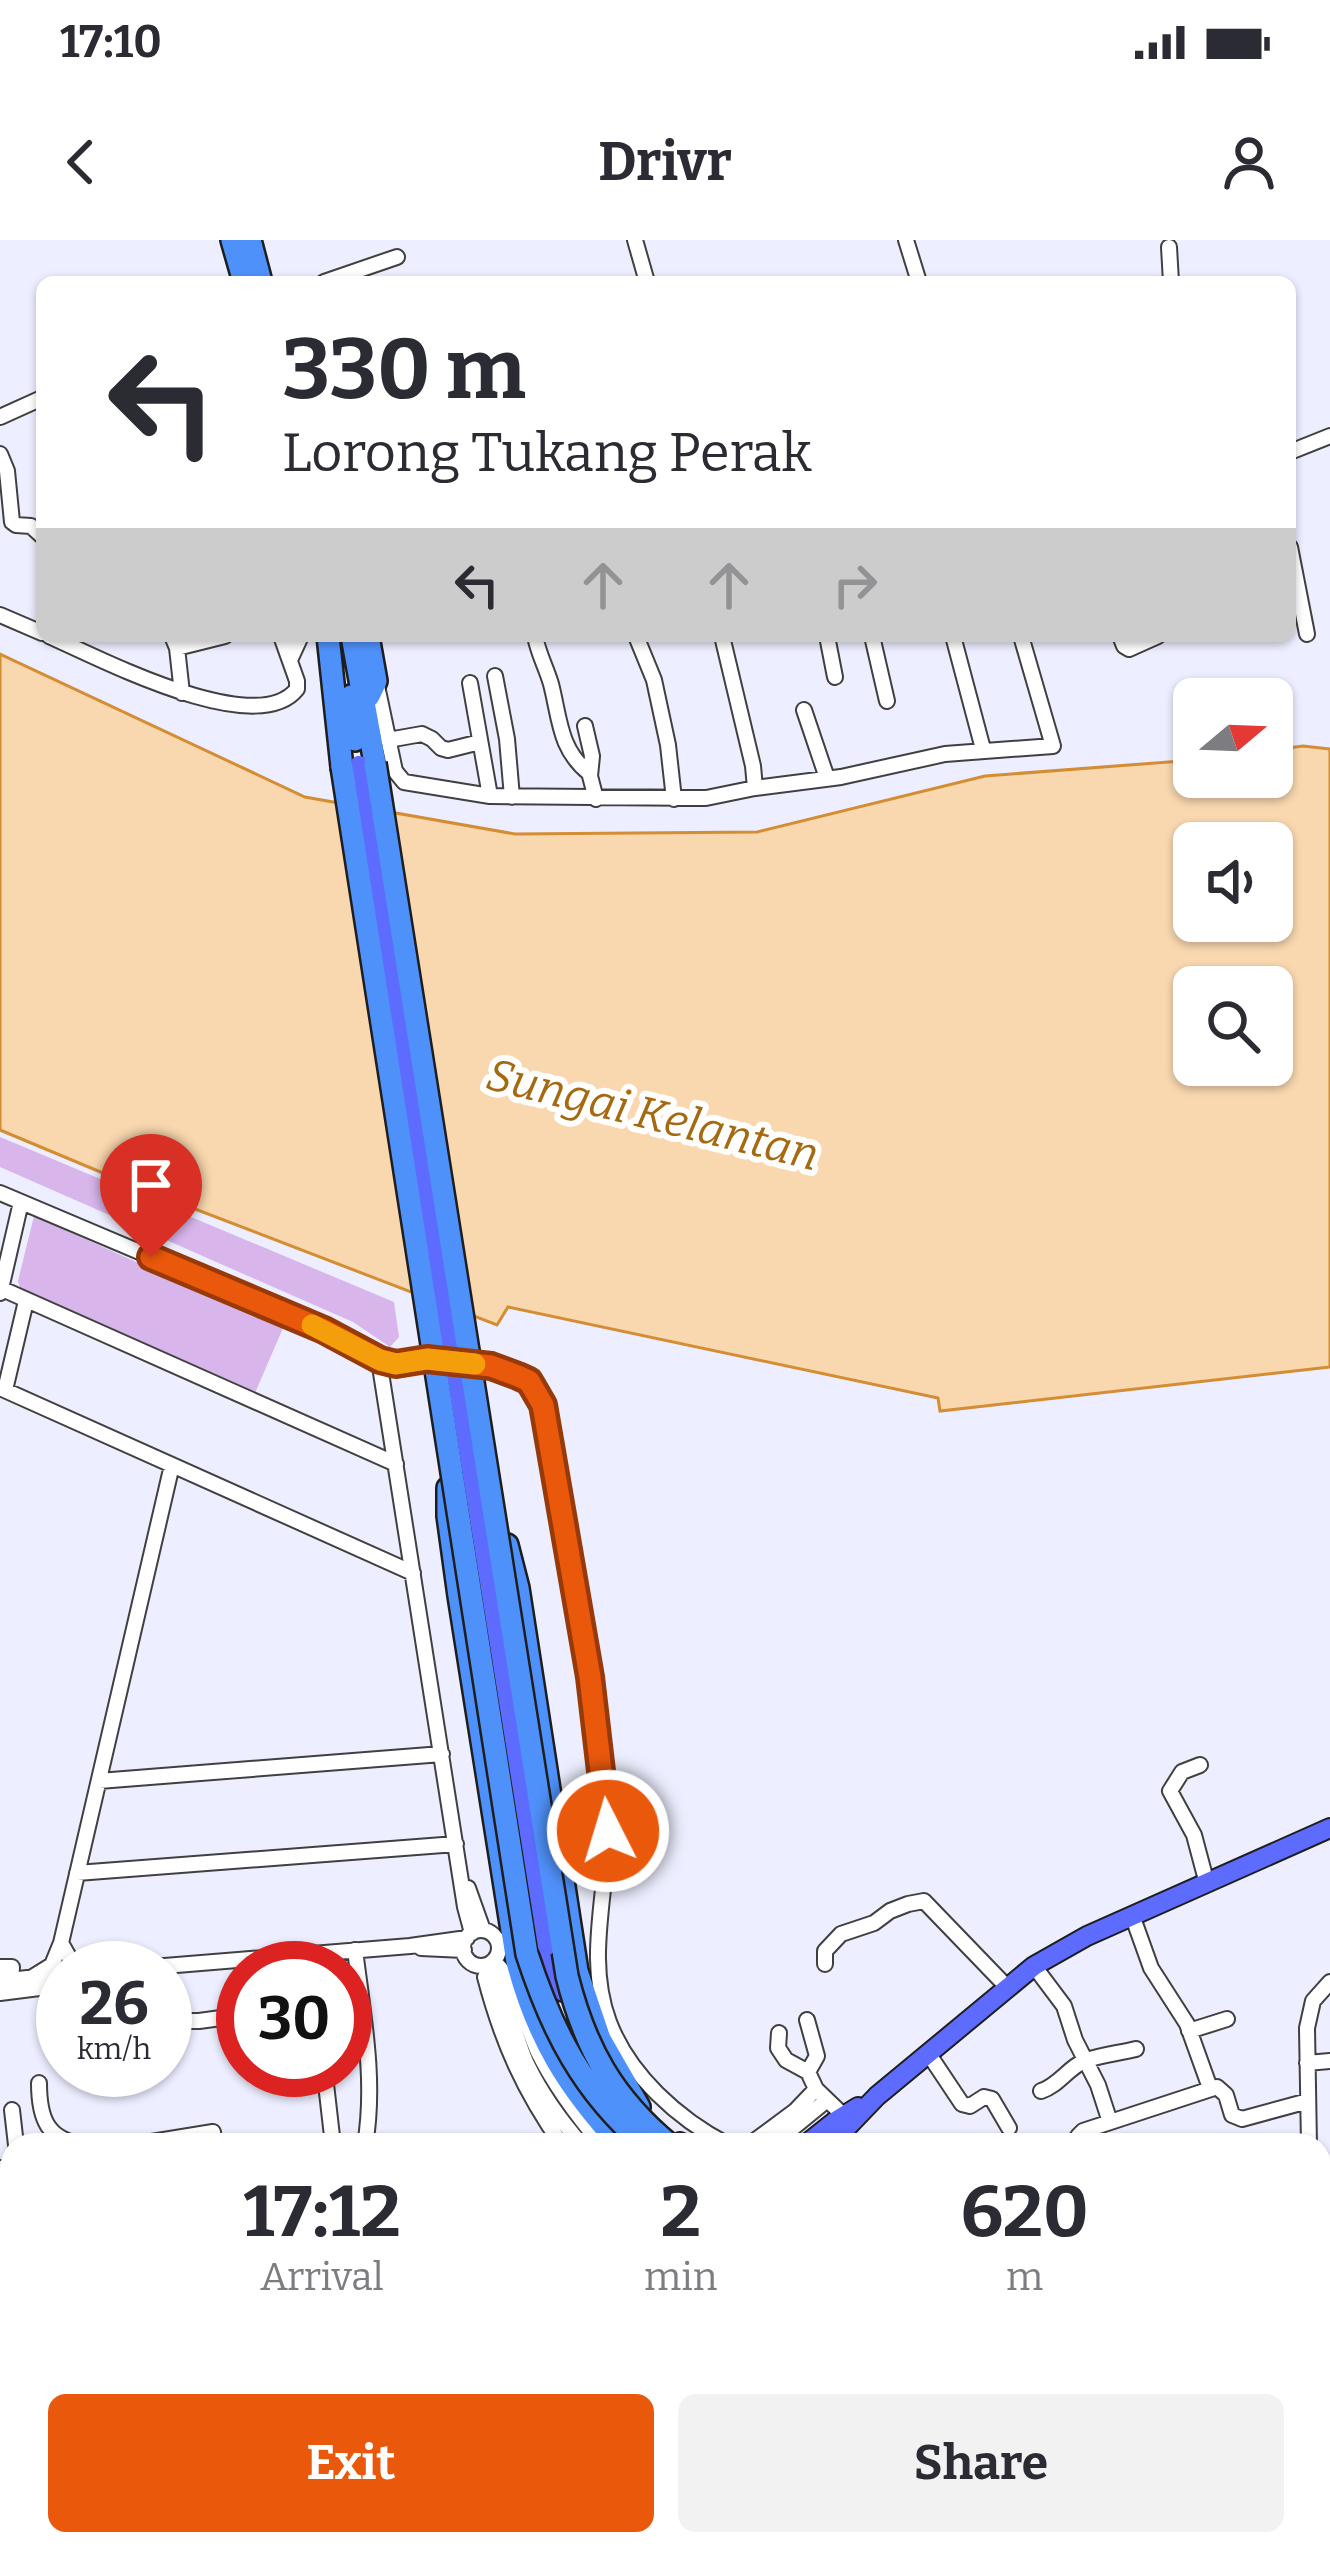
<!DOCTYPE html>
<html lang="en">
<head>
<meta charset="utf-8">
<style>
	:root { --surface:#fff; --page:#f2f2f3; --text:#2b2b33; --muted:#7c7c81; --accent:#ea580c }
	body { margin:0; font-family:Bitter,serif; background:var(--page); color:var(--text); height:100vh; display:flex; flex-direction:column; font-size:45px; white-space:nowrap }
	* { box-sizing:border-box; margin:0 }
	p { font-size:39px; color:var(--muted) }
	.icon { flex:none; width:66px; height:66px; fill:none; stroke:currentColor; stroke-width:2; stroke-linecap:round; stroke-linejoin:round }
	.map { position:relative; flex:1; overflow:hidden }
	.side { position:absolute; left:0px; top:1893px; width:1332px; height:423px; display:flex; flex-direction:column; background:var(--surface); border-radius:36px 36px 0 0; box-shadow:0 3px 9px #0004 }
	.side>* { flex:none }
	.hud { position:absolute; left:36px; top:36px; width:1260px; height:366px; border-radius:18px; box-shadow:0 3px 9px #0004; background:#fff; color:var(--text); overflow:hidden }
	.needle { width:78px; rotate:71deg }
	.buttons { position:absolute; left:1173px; top:438px; display:grid; gap:24px }
	.buttons a { display:grid; place-items:center; width:120px; height:120px; border-radius:18px; background:var(--surface); box-shadow:0 3px 9px #0004; font-size:60px }
	.speed { position:absolute; left:36px; top:1701px; display:flex; gap:24px; font-size:60px; font-weight:700; text-align:center }
	.speed>* { display:grid; place-content:center; width:156px; height:156px; border-radius:50%; background:var(--surface); box-shadow:0 3px 9px #0004; line-height:1 }
	.speed small { font-size:30px; font-weight:400 }
	.speed .limit { border:18px solid #d22; background:#fff; color:#111 }
	.pin { position:absolute; display:grid; place-items:center; width:102px; height:102px; color:#fff; margin:-123px -51px; border-radius:50% 50% 50% 0; rotate:-45deg; box-shadow:0 0 12px #0007 }
	.pin .icon { rotate:45deg }
	.me { position:absolute; width:132px; margin:-66px; rotate:355deg; stroke-linejoin:round; filter:drop-shadow(0 0 9px #0008) }
	.turn { display:flex; align-items:center; gap:42px; height:252px; padding:0 48px; font-size:54px }
	.turn .icon { width:156px; height:156px; stroke-width:2.5 }
	.turn b { display:block; font-size:84px; line-height:102px }
	.lanes { display:flex; align-items:center; height:114px; padding:0 48px; background:#0003; justify-content:center; gap:60px; direction:ltr }
	.lanes .off { opacity:.35 }
	.eta { display:flex; justify-content:space-evenly; align-items:center; height:204px; text-align:center }
	.eta b { font-size:72px; font-weight:700; line-height:84px }
	.button { display:flex; gap:24px; margin-top:auto; padding:24px 48px }
	.button a { flex:1; height:138px; border-radius:18px; background:var(--accent); color:#fff; font-size:48px; font-weight:700; line-height:138px; text-align:center }
	.button a+a { background:var(--page); color:var(--text) }
	.status { display:flex; justify-content:space-between; align-items:center; height:84px; padding:0 60px; background:var(--surface); direction:ltr }
	.status svg { height:33px; fill:currentColor }
	header { display:flex; justify-content:space-between; align-items:center; height:156px; padding:0 48px; background:var(--surface); font-size:54px; font-weight:700 }
	.map>svg:first-child { display:block }
</style>
</head>
<body>
<div class="status"><b>17:10</b><svg viewBox="0 0 49 12"><path d="M0 12V9h3v3zM5 12V6h3v6zM10 12V3h3v9zM15 12V0h3v12zM26 1h20v11H26zM47 4h2v5h-2z"/></svg></div>
<header><svg class="icon" aria-label="back" viewBox="0 0 24 24"><path d="M15 5l-7 7 7 7"/></svg>Drivr<svg class="icon" aria-label="person" viewBox="0 0 24 24"><circle cx="12" cy="8" r="4"/><path d="M4 21q1-7 8-7t8 7"/></svg></header>
<div class="map">
<svg width="1330" height="2314" viewBox="0 0 1330 2314">
	<rect width="100%" height="100%" fill="#edeeff"/>
	<!-- green -->
	<path fill="#d8b5eb" d="M0,897L394,1062L399,1097L390,1107L353,1082L0,927Z
		M34,976L283,1088L255,1153L20,1048L18,1041Z"/>
	<!-- water -->
	<path fill="#f9d7af" stroke="#d48d32" stroke-width="3" fill-rule="evenodd" d="M0,414L305,557L515,594L757,592L985,536L1194,520V537H1272V510L1303,506L1330,509V1127L940,1171L938,1158L508,1067L497,1085L122,941L0,890ZM1194,603H1272V681H1194ZM1194,747H1272V825H1194Z"/>
	<g fill="none" stroke-linecap="round" stroke-linejoin="round">
		<!-- stream -->
		<path stroke="#d48d32" stroke-width="3" d="M360,1808L362,1836"/>
		<defs>
			<path id="minor" d="M635,0L647,42
				M906,0L919,42
				M1169,7L1171,42
				M324,42L397,17
				M0,177L42,158
				M1290,212L1330,196
				M0,214L7,231L12,282L16,285L31,286L42,296
				M1290,307L1307,394
				M0,375L42,393
				M49,396C97,417 256,501 297,449V441L281,396
				M172,396L177,408L182,453
				M535,396C538,413 546,427 551,444C560,479 559,509 589,533
				M636,396L654,440L668,505L674,559
				M722,396L753,526L755,548
				M827,396L835,437
				M872,396L887,461
				M953,396L983,509
				M1120,396L1124,406L1129,409L1158,396
				M177,408L225,396
				M290,420L301,396
				M495,436L507,499L512,557
				M376,441L395,531L404,542L490,556L706,558L755,548L841,537L945,514L1053,506L1021,396
				M470,443L490,556
				M804,470L827,538
				M585,486L592,516L590,536L596,559
				M388,500L422,494L432,499L441,508L448,510L480,502
				M0,953L324,1090L379,1120L396,1125L427,1119L442,1120
				M0,1048L396,1224
				M0,1053L21,962
				M379,1120L465,1667L472,1693
				M464,1123C499,1127 529,1130 543,1165C563,1298 593,1430 606,1564C614,1637 582,1711 609,1782C629,1835 678,1879 728,1905
				M0,1148L413,1333
				M5,1150L26,1061
				M1200,1525L1182,1532L1170,1551L1194,1595L1206,1640
				M99,1541L442,1514
				M77,1633L456,1604
				M468,1648L483,1690
				M1132,1675L1151,1728L1187,1784L1210,1848
				M463 1708a18 18 0 1 1 36 0a18 18 0 1 1-36 0Z
				M61,1703L69,1717L84,1728
				M421,1708L464,1710
				M355,1710C363,1775 376,1840 365,1905
				M493,1721C520,1743 524,1782 538,1812C555,1846 578,1877 602,1905
				M825,1724V1711L841,1694L874,1683L890,1671L908,1664L924,1661L1006,1746
				M487,1725C509,1753 512,1792 527,1824C541,1853 561,1881 582,1905
				M1034,1726L1064,1766L1075,1800L1098,1845L1110,1882
				M0,1727H12L11,1740
				M108,1728L125,1725L141,1728
				M140,1728L410,1706L467,1698
				M485,1737C502,1802 524,1851 562,1905
				M31,1738L52,1725L61,1703L172,1225
				M0,1741L63,1734
				M0,1753L63,1745
				M807,1780L817,1816L808,1832
				M165,1781H199L243,1775
				M1189,1791L1227,1779
				M779,1793L778,1808L786,1820L808,1832L816,1849L844,1876
				M928,1813L962,1864L970,1866L984,1857L992,1859L1009,1888
				M1307,1823L1330,1821
				M293,1830L297,1841L301,1843L326,1844L333,1905
				M39,1843C39,1878 47,1901 85,1905
				M1041,1851C1059,1845 1067,1829 1084,1821C1100,1815 1120,1813 1136,1809
				M12,1870L16,1905
				M133,1905L213,1892L214,1905
				M749,1905L795,1871L816,1849
				M772,1905L827,1860
				M1078,1905V1896L1083,1891L1217,1847L1226,1855L1232,1875L1242,1879L1308,1861
				M1309,1905L1307,1788L1313,1761L1330,1742
				M0,1928L12,1933
				M0,1966L12,1965
				M1320,2060H1330
				M1320,2126L1330,2194
				M0,2130L12,2124
				M0,2244L12,2268
				M0,2279L11,2314
				M24,2304L26,2314
				M128,2304L130,2314
				M266,2304L267,2314
				M403,2304L405,2314
				M510,2304L515,2314
				M844,2304L846,2314
				M1067,2304L1069,2314"/>
			<path id="major" d="M547,1706L563,1752
				M680,1902L687,1905
				M805,1905L834,1882L858,1867
				M830,1905L877,1856L1034,1726L1087,1696L1330,1588
				M940,2304L942,2314
				M459,2314L475,2304"/>
			<path id="highway" d="M232,0L244,42
				M250,0L261,42
				M328,396L342,527
				M352,396L375,523
				M368,396L376,441L369,456
				M351,456L355,500
				M448,1248V1276L459,1356L517,1722C537,1798 568,1848 621,1905
				M507,1305L518,1348L577,1731L600,1799L639,1867
				M959,2304L961,2314"/>
		</defs>
		<!-- minor casing -->
		<use href="#minor" stroke="#404040" stroke-width="18"/>
		<!-- major casing -->
		<use href="#major" stroke="#1e1e1e" stroke-width="22"/>
		<!-- highway casing -->
		<use href="#highway" stroke="#1e1e1e" stroke-width="26"/>
		<!-- minor -->
		<use href="#minor" stroke="#fff" stroke-width="14"/>
		<!-- major -->
		<use href="#major" stroke="#5d6bff" stroke-width="18"/>
		<!-- highway -->
		<use href="#highway" stroke="#4f91fb" stroke-width="21"/>
		<defs>
			<path id="major-bridge" d="M359,525L547,1706"/>
			<path id="highway-bridge" d="M375,523L567,1736C585,1808 613,1858 670,1905
				M342,527L527,1714C552,1791 583,1852 645,1905"/>
		</defs>
		<!-- major-bridge casing -->
		<use href="#major-bridge" stroke="#1e1e1e" stroke-width="22" stroke-linecap="butt"/>
		<!-- highway-bridge casing -->
		<use href="#highway-bridge" stroke="#1e1e1e" stroke-width="26" stroke-linecap="butt"/>
		<!-- major-bridge -->
		<use href="#major-bridge" stroke="#5d6bff" stroke-width="18"/>
		<!-- highway-bridge -->
		<use href="#highway-bridge" stroke="#4f91fb" stroke-width="21"/>
	</g>
	<g fill="none" stroke-linecap="round" stroke-linejoin="round">
		<defs>
			<path id="route" d="M151,1017L324,1090L380,1120L396,1124L427,1119L491,1126L518,1136L529,1141L543,1165L590,1437L608,1591"/>
		</defs>
		<!-- route casing -->
		<use href="#route" stroke="#983908" stroke-width="30"/>
		<!-- route -->
		<use href="#route" stroke="#ea580c" stroke-width="21"/>
		<!-- slow -->
		<path stroke="#f59e0b" stroke-width="21" d="M312,1085L380,1120L396,1124L427,1119L475,1124"/>
	</g>
	<g text-anchor="middle" stroke-width="12" stroke-linejoin="round" paint-order="stroke">
		<!-- water labels -->
		<g font-size="45" font-style="italic" fill="#a56910" stroke="#fff">
			<text transform="translate(653 874) rotate(14)" y="16">Sungai Kelantan</text>
		</g>
	</g>
</svg>
<div class="buttons">
<a><svg class="needle" viewBox="-14 -14 28 28"><path d="M0-13l5 13h-10z" fill="#e53935"/><path d="M0 13l5-13h-10z" fill="#7c7c81"/></svg></a>
<a><svg class="icon" aria-label="sound" viewBox="0 0 24 24"><path d="M4 9h4l5-4v14l-5-4H4zM17 9q2 3 0 6"/></svg></a>
<a><svg class="icon" aria-label="search" viewBox="0 0 24 24"><circle cx="10" cy="10" r="6"/><path d="M15 15l6 6"/></svg></a>
</div>
<div class="speed"><div>26<small>km/h</small></div><div class="limit">30</div></div>
<div class="pin" style="left:151px;top:1017px;background:#d93025"><svg class="icon" aria-label="arrive" viewBox="0 0 24 24"><path d="M6 21V4h12l-3 4 3 4H6"/></svg></div>
<svg class="me" style="left:608px;top:1591px" viewBox="-20 -20 40 40"><circle r="17" fill="#ea580c" stroke="#fff" stroke-width="3"/><path d="M0-11L8 9 0 5-8 9z" fill="#fff"/></svg>
<div class="hud">
<div class="turn"><svg class="icon" aria-label="left" viewBox="0 0 24 24"><path d="M17 20v-9H6M10 6l-5 5 5 5"/></svg><div><b>330 m</b>Lorong Tukang Perak</div></div>
<div class="lanes"><svg class="icon" aria-label="left" viewBox="0 0 24 24"><path d="M17 20v-9H6M10 6l-5 5 5 5"/></svg><svg class="icon off" aria-label="ahead" viewBox="0 0 24 24"><path d="M12 20V5M6 11l6-6 6 6"/></svg><svg class="icon off" aria-label="ahead" viewBox="0 0 24 24"><path d="M12 20V5M6 11l6-6 6 6"/></svg><svg class="icon off" aria-label="right" viewBox="0 0 24 24"><path d="M7 20v-9h11M14 6l5 5-5 5"/></svg></div>
</div>
<section class="side">
<div class="eta">
<div><b>17:12</b><p>Arrival</p></div>
<div><b>2</b><p>min</p></div>
<div><b>620</b><p>m</p></div>
</div>
<div class="button"><a>Exit</a><a>Share</a></div>
</section>
</div>
</body>
</html>
